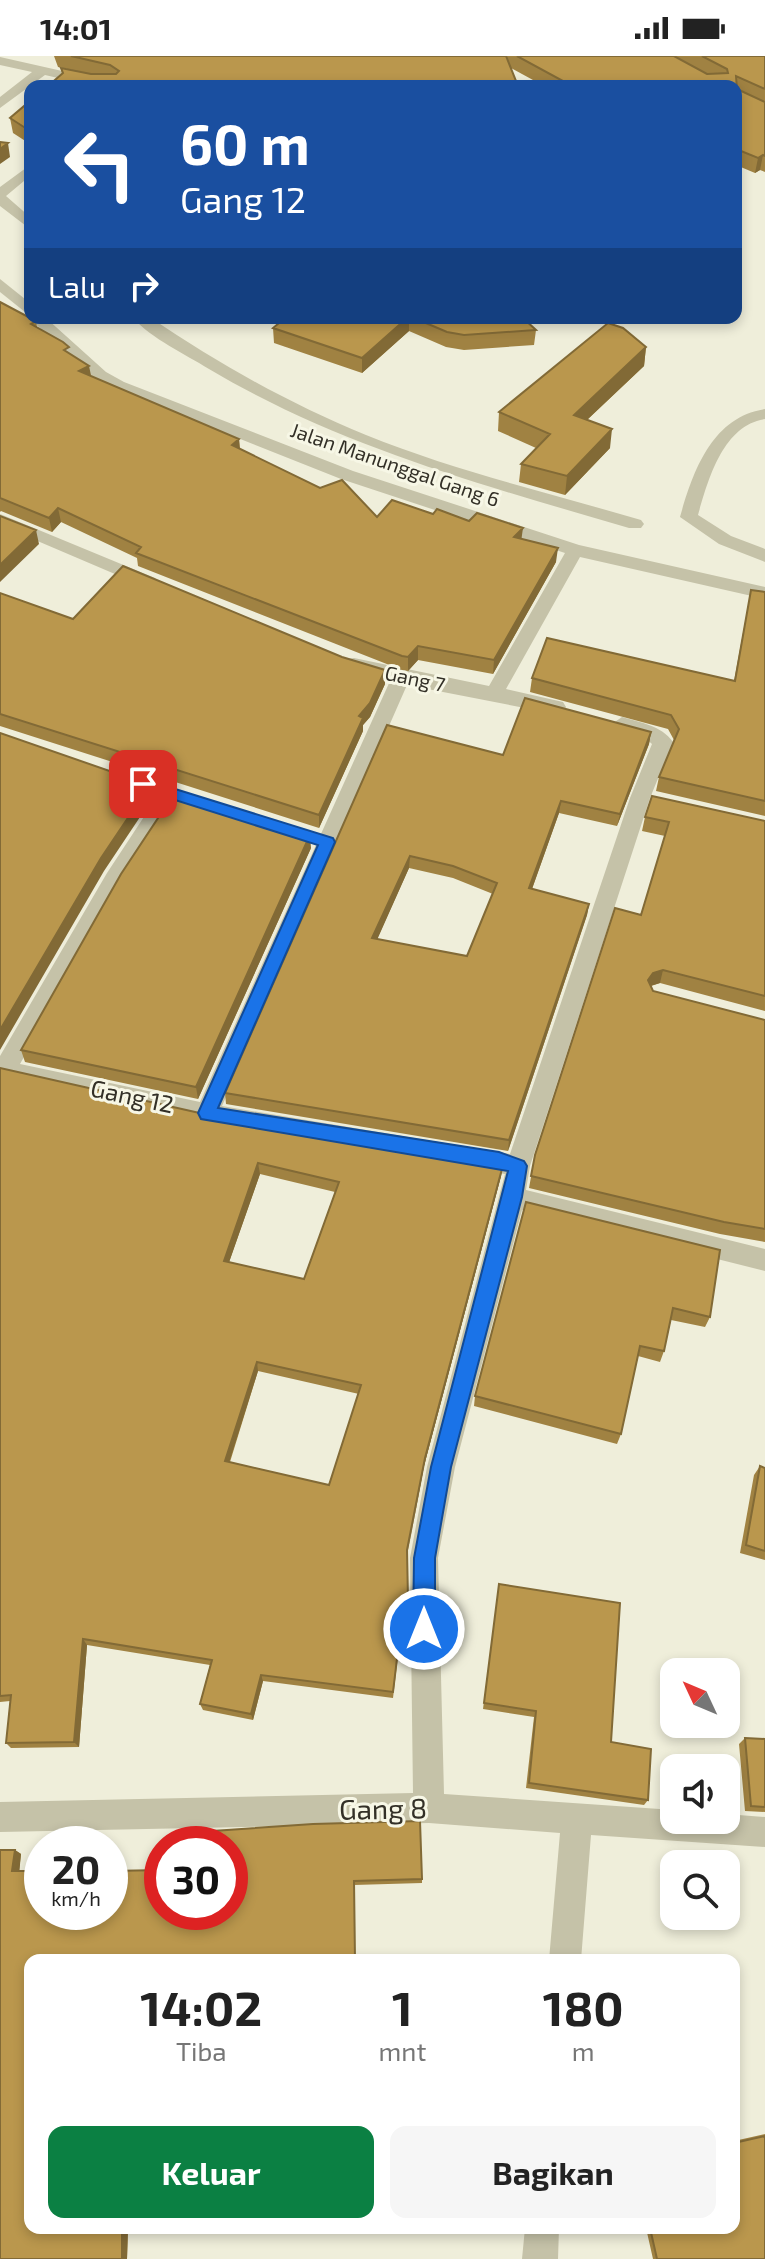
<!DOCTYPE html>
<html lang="id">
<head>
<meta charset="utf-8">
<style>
	:root { --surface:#fff; --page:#f6f6f6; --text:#222; --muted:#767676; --accent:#0b8043 }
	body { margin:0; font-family:"Exo 2",sans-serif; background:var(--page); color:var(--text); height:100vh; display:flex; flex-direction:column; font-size:30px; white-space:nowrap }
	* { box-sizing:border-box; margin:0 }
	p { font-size:26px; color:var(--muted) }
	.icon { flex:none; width:44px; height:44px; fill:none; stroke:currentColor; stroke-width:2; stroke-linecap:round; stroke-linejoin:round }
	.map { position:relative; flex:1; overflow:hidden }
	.details { position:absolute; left:24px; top:1898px; width:716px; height:280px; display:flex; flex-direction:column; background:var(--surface); border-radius:16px; box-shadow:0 4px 12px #0003 }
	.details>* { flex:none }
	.banner { position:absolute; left:24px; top:24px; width:718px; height:244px; border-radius:16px; box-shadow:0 4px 12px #0003; background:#1a4fa0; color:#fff; overflow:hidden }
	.needle { width:52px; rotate:314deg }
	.fabs { position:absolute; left:660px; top:1602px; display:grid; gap:16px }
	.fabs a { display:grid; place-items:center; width:80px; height:80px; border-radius:16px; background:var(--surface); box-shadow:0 4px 12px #0003; font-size:40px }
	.speed { position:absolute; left:24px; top:1770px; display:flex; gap:16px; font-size:40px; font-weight:700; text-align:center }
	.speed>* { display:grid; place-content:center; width:104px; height:104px; border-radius:50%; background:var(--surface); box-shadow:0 4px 12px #0003; line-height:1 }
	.speed small { font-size:20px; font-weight:400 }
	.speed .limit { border:12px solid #d22; background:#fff; color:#111 }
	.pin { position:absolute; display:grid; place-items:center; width:68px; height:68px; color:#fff; margin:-34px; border-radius:16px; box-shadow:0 4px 12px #0006 }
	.me { position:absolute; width:88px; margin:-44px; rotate:0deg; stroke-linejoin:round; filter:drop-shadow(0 0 6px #0008) }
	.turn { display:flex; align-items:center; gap:28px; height:168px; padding:0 24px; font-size:36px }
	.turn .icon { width:104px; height:104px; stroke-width:2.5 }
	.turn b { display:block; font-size:56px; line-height:68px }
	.then { display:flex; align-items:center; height:76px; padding:0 24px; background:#0003; gap:16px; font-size:30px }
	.eta { display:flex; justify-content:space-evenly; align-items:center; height:136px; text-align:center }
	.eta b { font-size:48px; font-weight:700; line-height:56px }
	.cta { display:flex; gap:16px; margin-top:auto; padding:16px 24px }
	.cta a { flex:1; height:92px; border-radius:16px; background:var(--accent); color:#fff; font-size:32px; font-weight:700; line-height:92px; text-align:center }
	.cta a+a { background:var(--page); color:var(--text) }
	.status { display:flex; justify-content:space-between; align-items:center; height:56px; padding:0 40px; background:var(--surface); direction:ltr }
	.status svg { height:22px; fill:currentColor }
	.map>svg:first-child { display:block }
</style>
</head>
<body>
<div class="status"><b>14:01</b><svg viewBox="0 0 49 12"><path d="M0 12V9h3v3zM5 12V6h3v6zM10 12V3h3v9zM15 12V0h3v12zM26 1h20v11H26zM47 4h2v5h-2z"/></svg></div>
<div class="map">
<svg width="765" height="2203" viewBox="0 0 765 2203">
	<rect width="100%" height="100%" fill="#efeeda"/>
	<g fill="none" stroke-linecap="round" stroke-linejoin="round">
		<!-- lane -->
		<path fill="#c5c2a8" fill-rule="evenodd" d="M0,1L111,26L118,30H93L45,19L0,52V41L32,16L0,9Z
			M30,109V120L6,140L30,161V173L0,150V131Z
			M133,262H151C219,308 290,348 366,379C455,415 549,437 641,464L644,468L641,472H629C483,429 340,391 209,313C185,298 152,283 133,262Z
			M765,353V363C723,369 708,424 698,459L731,480L765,493V506L719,488L680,461C693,415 712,361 765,353Z"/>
		<!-- street -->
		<path fill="#c5c2a8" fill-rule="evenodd" d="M0,223L30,247V260L0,236Z
			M29,262H46L106,316L124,326L353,415L579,489L765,531V543L580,501L506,633L563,646L566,651L563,656L556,658L407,629L222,1050L510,1098L630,742L652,688L644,681L615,673L612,668L622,661C641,667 661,669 673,686L650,742L530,1110L526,1134L765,1193V1215L522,1154L455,1411L438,1502L444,1738L674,1754V1764H726V1758L765,1761V1791L591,1779L581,1904H549L560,1777L429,1767L0,1776V1746L413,1737L410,1502L427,1411L505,1118L207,1067L4,1023L0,1022V1000L107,817L157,741L112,726L109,721L112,716L119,714L209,744L212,749L202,756L174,747L121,829L20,1008L200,1046L390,625L347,613V603L354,602L489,630L565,497L341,423L112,332L94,322Z
			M0,458L155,522L158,526L155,530H143L0,469Z
			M525,2172H559L558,2203H522Z"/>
	</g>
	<!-- wall -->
	<path fill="#a08242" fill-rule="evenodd" d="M54,0H765V116L760,114L755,117L736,109V30H544L511,12L518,30L62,18L61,12L91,18L58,11Z
		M30,45V88L13,77L10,62Z
		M0,246L36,265L37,271L70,298L91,320L239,383L240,393L377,461L433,458L522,483L556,506L493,618L418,604L408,615L402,614L138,510L137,502L61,466L52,476L1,455L0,456Z
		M285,262H523L536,274L534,289L464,294L446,291L409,275L362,317L274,287L273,272Z
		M646,291L644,310L587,364L610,392L565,439L519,426L521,408L536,392L498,375L499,356Z
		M751,534L765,536V760L656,735L659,721L674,684L668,673L530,636L532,622L734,625Z
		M0,537L73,563L342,601L385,614V628L370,661L363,669V675L319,772L0,670Z
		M387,669L503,699L651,676L649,688L617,770L559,757L532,833L589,848L587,859L508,1095L226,1048L225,1037ZM409,812L453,822L493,838L467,900L377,883Z
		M645,761L765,765V955L660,927L651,930L653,935L765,964V1186L720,1178L529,1132L535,1099L641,859L665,780L642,775Z
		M311,792L198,1043L25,1006L21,994Z
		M0,1012L204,1058L501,1120L424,1410L407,1499L408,1551L407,1559H403L393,1642L263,1625L253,1664L203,1654L200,1648L210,1609L87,1589L79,1691L11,1692L6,1687L10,1645L0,1646ZM260,1118L335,1136L304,1223L229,1206ZM258,1315L359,1338L329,1429L230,1406Z
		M526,1146L710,1261L705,1271L671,1264L664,1295L660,1306L638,1300L621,1378L617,1388L474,1350L475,1340Z
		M760,1410L765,1412V1504L740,1497L754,1419Z
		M499,1528L611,1686L648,1744L644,1749L526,1732L534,1661L483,1653Z
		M745,1682L765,1683V1756L745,1755L739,1688Z
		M230,1788L422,1823V1827L354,1829L30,2172H128L127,2203H0L15,1794L21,1798L19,1815L162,1856Z
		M765,2078V2203H653L646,2172H734V2085Z"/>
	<!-- shaded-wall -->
	<path fill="#826a36" d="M8,87L10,101L0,108V93Z
		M763,99L760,114L755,117L758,102Z
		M407,262H409V275L362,317V302Z
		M646,291L644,310L572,378L574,359Z
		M89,310L92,324L79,315Z
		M612,373L610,392L565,439L567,420Z
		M239,383L240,397L232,389Z
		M58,452L61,466L52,476L49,462Z
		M523,472L521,486L514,481Z
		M36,474L39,488L0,526V509Z
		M558,492L556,506L493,618L494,604Z
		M418,590V604L408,615V601Z
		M385,614V628L370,661L363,669V675L319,772V759L359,660Z
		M651,676L649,688L617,770L620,758Z
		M150,729L152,743L104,815L0,994V974L101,802Z
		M561,745L559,757L528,844L529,832Z
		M310,779L311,792L198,1043L196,1031Z
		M410,800L409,812L373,893L372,882Z
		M589,848L587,859L508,1095L509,1084Z
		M663,914L660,927L650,930L648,924L653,917Z
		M258,1107L260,1118L226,1215L224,1205Z
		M503,1109L501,1120L424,1410L407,1501L425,1402Z
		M257,1306L258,1315L227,1413L225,1405Z
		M83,1583L87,1589L79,1691L74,1686Z
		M261,1619L263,1625L253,1664L251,1658Z
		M15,1794L21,1798L19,1819L12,1815Z
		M122,2172H128L127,2203H122Z"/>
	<!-- building -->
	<path fill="#ba974d" stroke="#826a36" stroke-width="2" fill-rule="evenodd" d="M71,0H506L518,30H48L63,17L61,12L91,18H116L119,15L110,9Z
		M517,0H674L707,18L728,17L727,13L702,0H765V33L736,20L737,33L765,46V100L763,99L758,102L736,93V30H572Z
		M30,45V75L10,62Z
		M0,86L8,87L0,93Z
		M0,246L36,265L31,268L63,286L69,291L64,294L89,310L79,315L239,383L232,389L320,432L342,424L377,461L392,444L433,458L437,453L469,465L477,457L523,472L514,481L558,492L494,604L418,590L408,601L402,600L136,497L141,491L58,452L49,462L0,442Z
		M285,262H407L362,302L273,272Z
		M414,262H523L536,274L464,279L447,276Z
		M608,267L623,272L646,291L574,359L612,373L567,420L521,408L550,378L499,356Z
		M0,460L36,474L0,509Z
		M123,510L342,601L385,614L370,647L359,660L363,662L319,759L0,658V537L73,563Z
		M751,534L765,536V745L659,721L679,673L671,659L532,622L547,582L735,625Z
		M525,642L651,676L620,758L561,745L529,832L589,848L509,1084L225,1037L387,669L503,699ZM410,800L453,810L497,827L467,900L372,882Z
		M0,677L150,729L101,802L0,974Z
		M174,738L310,779L196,1031L21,994L121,818Z
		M652,740L765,765V940L663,914L653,917L648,924L653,935L765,964V1173L724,1166L531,1120L535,1099L615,852L641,859L669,766L645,761Z
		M0,1012L204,1058L503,1109L425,1402L407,1494L408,1544L407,1553L403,1552L393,1636L261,1619L251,1658L200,1648L212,1604L83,1583L74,1686L6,1687L11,1639L0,1640ZM258,1107L339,1126L304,1223L224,1205ZM257,1306L361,1329L329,1429L225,1405Z
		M526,1146L720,1194L710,1261L673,1252L664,1295L640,1290L621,1378L475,1340Z
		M760,1410L765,1412V1495L746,1489Z
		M499,1528L620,1547L611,1686L651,1693L648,1744L529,1727L536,1655L484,1647Z
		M745,1682L765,1683V1751L751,1750Z
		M420,1765L422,1823L354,1825L355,1904H30V2172H122V2203H0V1794H15L12,1815H42V1856H110V1815L162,1814V1856H230V1788H184V1777L313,1768Z
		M765,2080V2203H657L650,2172H734V2087Z"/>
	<!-- route -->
	<path fill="#1a73e8" stroke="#114b97" stroke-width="2" d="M143,723L333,782L335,786L218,1052L499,1096L524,1105L527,1110L522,1141L451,1411L435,1502V1573L432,1581L424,1584L416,1581L413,1573L414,1502L431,1411L508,1115L201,1063L198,1057L318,789L137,732V725Z"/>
	<g text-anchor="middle" stroke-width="6" stroke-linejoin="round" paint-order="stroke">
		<!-- far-street labels -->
		<g font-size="20" fill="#333027" stroke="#f7f7e6">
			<text transform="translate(395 409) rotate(19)" y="7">Jalan Manunggal Gang 6</text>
			<text transform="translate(415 623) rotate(12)" y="7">Gang 7</text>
		</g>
		<!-- street labels -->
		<g font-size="24" fill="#333027" stroke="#f7f7e6">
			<text transform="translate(132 1041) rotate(12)" y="8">Gang 12</text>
		</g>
		<!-- near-street labels -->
		<g font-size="28" fill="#333027" stroke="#f7f7e6">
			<text transform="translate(383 1753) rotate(-1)" y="10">Gang 8</text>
		</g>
	</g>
</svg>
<div class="fabs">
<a><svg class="needle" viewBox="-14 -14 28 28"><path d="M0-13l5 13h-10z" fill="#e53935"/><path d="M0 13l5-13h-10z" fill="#767676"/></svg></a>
<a><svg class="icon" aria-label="sound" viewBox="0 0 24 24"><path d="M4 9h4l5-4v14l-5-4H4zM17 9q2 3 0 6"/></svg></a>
<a><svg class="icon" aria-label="search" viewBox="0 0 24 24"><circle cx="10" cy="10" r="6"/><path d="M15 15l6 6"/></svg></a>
</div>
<div class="speed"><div>20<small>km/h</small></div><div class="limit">30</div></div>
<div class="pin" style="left:143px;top:728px;background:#d93025"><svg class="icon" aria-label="arrive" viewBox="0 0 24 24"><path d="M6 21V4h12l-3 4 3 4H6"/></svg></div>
<svg class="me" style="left:424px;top:1573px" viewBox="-20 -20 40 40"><circle r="17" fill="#1a73e8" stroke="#fff" stroke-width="3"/><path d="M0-11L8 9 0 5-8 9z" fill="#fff"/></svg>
<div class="banner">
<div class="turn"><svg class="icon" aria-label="left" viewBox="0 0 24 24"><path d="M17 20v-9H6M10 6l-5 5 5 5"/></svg><div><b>60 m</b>Gang 12</div></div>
<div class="then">Lalu<svg class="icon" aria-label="right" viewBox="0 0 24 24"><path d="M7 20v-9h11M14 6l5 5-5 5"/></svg></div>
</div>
<section class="details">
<div class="eta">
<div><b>14:02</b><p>Tiba</p></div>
<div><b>1</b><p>mnt</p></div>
<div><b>180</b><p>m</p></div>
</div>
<div class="cta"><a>Keluar</a><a>Bagikan</a></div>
</section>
</div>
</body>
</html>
